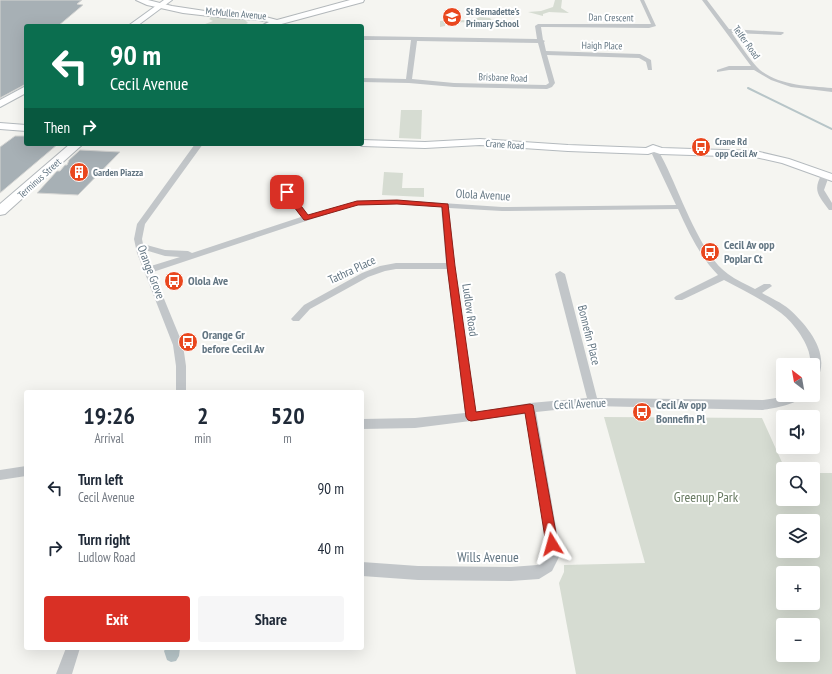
<!DOCTYPE html>
<html lang="en">
<head>
<meta charset="utf-8">
<style>
	:root { --surface:#fff; --page:#f6f6f7; --text:#1f2937; --muted:#747a83; --accent:#d93025 }
	body { margin:0; font-family:"PT Sans Narrow",sans-serif; background:var(--page); color:var(--text); height:100vh; display:flex; flex-direction:column; font-size:15px; white-space:nowrap }
	* { box-sizing:border-box; margin:0 }
	p { font-size:13px; color:var(--muted) }
	.icon { flex:none; width:22px; height:22px; fill:none; stroke:currentColor; stroke-width:2; stroke-linecap:round; stroke-linejoin:round }
	.map { position:relative; flex:1; overflow:hidden }
	.sheet { position:absolute; left:24px; top:390px; width:340px; height:260px; display:flex; flex-direction:column; background:var(--surface); border-radius:4px; box-shadow:0 4px 16px #0002 }
	.sheet>* { flex:none }
	.guide { position:absolute; left:24px; top:24px; width:340px; height:122px; border-radius:4px; box-shadow:0 4px 16px #0002; background:#0b6e4f; color:#fff; overflow:hidden }
	.needle { width:26px; rotate:329deg }
	.buttons { position:absolute; left:776px; top:358px; display:grid; gap:8px }
	.buttons a { display:grid; place-items:center; width:44px; height:44px; border-radius:4px; background:var(--surface); box-shadow:0 4px 16px #0002; font-size:20px }
	.pin { position:absolute; display:grid; place-items:center; width:34px; height:34px; color:#fff; margin:-17px; border-radius:8px; box-shadow:0 2px 6px #0006 }
	.me { position:absolute; width:44px; margin:-22px; rotate:352deg; stroke-linejoin:round; filter:drop-shadow(0 0 3px #0008) }
	.turn { display:flex; align-items:center; gap:14px; height:84px; padding:0 20px; font-size:18px }
	.turn .icon { width:52px; height:52px; stroke-width:2.5 }
	.turn b { display:block; font-size:28px; line-height:34px }
	.then { display:flex; align-items:center; height:38px; padding:0 20px; background:#0003; gap:8px; font-size:15px }
	.eta { display:flex; justify-content:space-evenly; align-items:center; height:68px; text-align:center }
	.eta b { font-size:24px; font-weight:600; line-height:28px }
	.button { display:flex; gap:8px; margin-top:auto; padding:8px 20px }
	.button a { flex:1; height:46px; border-radius:4px; background:var(--accent); color:#fff; font-size:16px; font-weight:600; line-height:46px; text-align:center }
	.button a+a { background:var(--page); color:var(--text) }
	ul { padding:0; list-style:none }
	li { display:flex; align-items:center; gap:12px; height:60px; padding:0 20px }
	li div { flex:1 }
	li b { display:block; font-size:15px }
	li em { font-style:normal }
	.map>svg:first-child { display:block }
</style>
</head>
<body>
<div class="map">
<svg width="832" height="674" viewBox="0 0 832 674">
	<rect width="100%" height="100%" fill="#f5f5f1"/>
	<!-- green -->
	<path fill="#d6dcd2" fill-rule="evenodd" d="M555,0H562L561,8L569,13L549,12L543,14V16L528,12L541,11L553,7Z
		M213,16L244,19L248,23L242,26H200L213,21L209,19Z
		M480,17L490,18L495,24C490,26 488,24 483,23C471,22 456,22 445,24V26L440,27V21C452,19 470,22 480,17Z
		M401,110H422L421,139L399,138Z
		M384,172L403,173L402,188H424V197L382,195Z
		M604,417L762,418L785,469H783V499H813V473H832V674H576L559,583L564,572V565L645,563ZM783,521H813V551H783ZM783,573H813V603H783ZM783,625H813V655H783Z"/>
	<!-- water -->
	<path fill="#b7c5c8" d="M166,648H180L179,656L176,661L171,662L167,660L164,651Z"/>
	<g fill="none" stroke-linecap="round" stroke-linejoin="round">
		<!-- stream -->
		<path stroke="#b7c5c8" stroke-width="2" d="M748,88L832,129"/>
	</g>
	<!-- building -->
	<path fill="#a7b0b5" stroke="#d6d6d4" d="M0,0H82L77,4L83,5L58,26H26V84L0,98Z
		M15,136H26V144H58L0,193V147Z
		M80,150L120,152L78,195L37,193L57,171H60L65,165H67L69,160Z"/>
	<g fill="none" stroke-linecap="round" stroke-linejoin="round">
		<defs>
			<path id="secondary" d="M164,0H172L137,26H128Z
				M26,86V93L0,107V100Z
				M0,123L26,125V131L0,129Z
				M480,139L568,145L646,148L653,145L662,148L755,151L789,159L832,174V181L782,163L755,157L660,154L654,152L648,154L568,151L480,145L425,148L362,146L358,144H362V140L425,142Z"/>
			<path id="primary" d="M136,0H148L172,6L205,11L258,15L277,20L350,0H364L363,2L274,26H261L269,22L258,20L227,18L183,13L147,5Z
				M70,144H83L5,214L0,215V204Z"/>
		</defs>
		<!-- secondary casing -->
		<use href="#secondary" stroke="#b4babe" stroke-width="2"/>
		<!-- primary casing -->
		<use href="#primary" stroke="#b3b8bb" stroke-width="2"/>
		<!-- street -->
		<path fill="#c2c6c9" fill-rule="evenodd" d="M640,0H644L656,26L649,28L547,27H541L543,40L545,41L544,42L546,51L640,54L651,60L652,70H648L646,62L639,58L547,55L555,83L552,87L547,89L454,87L409,83L362,82V78L406,79L411,40H362V36L537,39L535,26L538,24H651ZM417,41L538,43L549,83L546,85L454,83L412,79Z
			M702,0H707L729,29L783,32L784,33L781,35L732,33C739,43 751,62 760,70C780,86 809,86 832,88V92L791,87L771,80L754,70H729L717,72V70L729,66H751Z
			M195,144H203L145,224L142,239L143,244L165,250L188,251L192,253L301,217L283,192L287,190H290L308,215L357,201L397,200L502,207L676,205L652,154L653,152H659C678,185 698,253 728,274C736,280 746,284 755,289L764,284H770L772,286L762,293C771,298 782,303 789,309C808,326 831,354 817,380L813,381V365H810C813,348 794,323 781,313C763,300 743,290 724,280L682,300H676L674,298L676,296L718,275C700,257 689,233 678,209L502,211L449,208L455,266L476,412L530,403L587,398L555,274L560,271L565,274L597,398L763,400C777,398 789,395 803,395C798,405 773,408 763,410L593,406L536,412L557,533L560,555L552,571L539,579L511,581L418,580L362,576V562L418,566L511,567L537,565L542,561L546,554L545,533L525,414L415,428L362,429V419L415,418L465,413L447,269H396L385,271L368,277L310,309L299,321H293L291,319L304,305L362,273L380,266L396,263H446L441,207L397,204L357,205L309,220L153,272L183,345L186,366V392H176V366L173,345L137,253L134,239L137,224ZM145,250L165,256L180,257L151,266Z
			M822,174H825L829,176L824,190L832,203V210H829C819,196 812,191 822,174Z
			M26,466V476L0,480V470Z
			M66,648H80L72,674H56Z"/>
		<!-- secondary -->
		<use href="#secondary" fill="#fff" fill-rule="evenodd"/>
		<!-- primary -->
		<use href="#primary" fill="#fff" fill-rule="evenodd"/>
	</g>
	<!-- route -->
	<path fill="#d93025" stroke="#8d1f18" d="M284,190H289L308,215L357,201L397,200L448,204L455,266L476,412L530,404L533,405L558,544L556,548L552,550L548,548L546,544L525,413L471,421L468,420L466,417L447,266L442,207L397,204L358,205L306,220H304L284,194Z"/>
	<!-- icons -->
	<defs>
		<symbol id="school-disc" viewBox="-11 -11 22 22"><circle r="9.5" fill="#e9471e" stroke="#fff"/><path d="M0-5L7-2L0 1L-7-2ZM-4 1L0 2.5L4 1V4Q0 6-4 4Z" fill="#fff"/></symbol>
		<symbol id="bus-disc" viewBox="-11 -11 22 22"><circle r="9.5" fill="#e9471e" stroke="#fff"/><path d="M-5-6H5V4H4V6H2V4H-2V6H-4V4H-5ZM-3.5-4V0h7V-4ZM-3.5 1.2v1.5H-2V1.2ZM2 1.2v1.5H3.5V1.2Z" fill="#fff"/></symbol>
		<symbol id="building-disc" viewBox="-11 -11 22 22"><circle r="9.5" fill="#e9471e" stroke="#fff"/><path d="M-4-6H4V6H1V3H-1V6H-4ZM-2.5-4.3h1.7v1.8h-1.7ZM.8-4.3h1.7v1.8H.8ZM-2.5-1h1.7V.8h-1.7ZM.8-1h1.7V.8H.8Z" fill="#fff"/></symbol>
	</defs>
	<g fill-rule="evenodd">
		<use href="#school-disc" x="441" y="6" width="22" height="22"/>
		<use href="#bus-disc" x="690" y="136" width="22" height="22"/>
		<use href="#building-disc" x="68" y="161" width="22" height="22"/>
		<use href="#bus-disc" x="699" y="241" width="22" height="22"/>
		<use href="#bus-disc" x="163" y="270" width="22" height="22"/>
		<use href="#bus-disc" x="177" y="331" width="22" height="22"/>
		<use href="#bus-disc" x="631" y="401" width="22" height="22"/>
	</g>
	<g text-anchor="middle" stroke-width="4" stroke-linejoin="round" paint-order="stroke">
		<!-- far-poi labels -->
		<g font-size="10" font-weight="bold" fill="#637683" stroke="#fff" text-anchor="start">
			<text x="466" y="15">St Bernadette's<tspan x="466" dy="12">Primary School</tspan></text>
			<text x="715" y="145">Crane Rd<tspan x="715" dy="12">opp Cecil Av</tspan></text>
			<text x="93" y="176">Garden Piazza</text>
		</g>
		<!-- far-street labels -->
		<g font-size="10" fill="#637683" stroke="#fff">
			<text transform="translate(236 13) rotate(5)" y="4">McMullen Avenue</text>
			<text transform="translate(611 17) rotate(1)" y="4">Dan Crescent</text>
			<text transform="translate(747 42) rotate(54)" y="4">Telfer Road</text>
			<text transform="translate(602 45) rotate(1)" y="4">Haigh Place</text>
			<text transform="translate(503 77) rotate(2)" y="4">Brisbane Road</text>
			<text transform="translate(505 144) rotate(4)" y="4">Crane Road</text>
			<text transform="translate(39 178) rotate(-42)" y="4">Terminus Street</text>
		</g>
		<!-- street labels -->
		<g font-size="12" fill="#637683" stroke="#fff">
			<text transform="translate(483 195) rotate(3)" y="4">Olola Avenue</text>
			<text transform="translate(352 270) rotate(-25)" y="4">Tathra Place</text>
			<text transform="translate(151 272) rotate(69)" y="4">Orange Grove</text>
			<text transform="translate(470 310) rotate(82)" y="4">Ludlow Road</text>
			<text transform="translate(589 335) rotate(76)" y="4">Bonnefin Place</text>
			<text transform="translate(580 404) rotate(-3)" y="4">Cecil Avenue</text>
		</g>
		<!-- poi labels -->
		<g font-size="12" font-weight="bold" fill="#637683" stroke="#fff" text-anchor="start">
			<text x="724" y="249">Cecil Av opp<tspan x="724" dy="14">Poplar Ct</tspan></text>
			<text x="188" y="285">Olola Ave</text>
			<text x="202" y="339">Orange Gr<tspan x="202" dy="14">before Cecil Av</tspan></text>
			<text x="656" y="409">Cecil Av opp<tspan x="656" dy="14">Bonnefin Pl</tspan></text>
		</g>
		<!-- near-park labels -->
		<g font-size="14" fill="#687a62" stroke="#fff">
			<text x="706" y="502">Greenup Park</text>
		</g>
		<!-- near-street labels -->
		<g font-size="14" fill="#637683" stroke="#fff">
			<text x="488" y="562">Wills Avenue</text>
		</g>
	</g>
</svg>
<div class="buttons">
<a><svg class="needle" viewBox="-14 -14 28 28"><path d="M0-13l5 13h-10z" fill="#e53935"/><path d="M0 13l5-13h-10z" fill="#747a83"/></svg></a>
<a><svg class="icon" aria-label="sound" viewBox="0 0 24 24"><path d="M4 9h4l5-4v14l-5-4H4zM17 9q2 3 0 6"/></svg></a>
<a><svg class="icon" aria-label="search" viewBox="0 0 24 24"><circle cx="10" cy="10" r="6"/><path d="M15 15l6 6"/></svg></a>
<a><svg class="icon" aria-label="layers" viewBox="0 0 24 24"><path d="M12 4l9 5-9 5-9-5zM3 14l9 5 9-5"/></svg></a>
<a>+</a>
<a>−</a>
</div>
<div class="pin" style="left:287px;top:192px;background:#d93025"><svg class="icon" aria-label="arrive" viewBox="0 0 24 24"><path d="M6 21V4h12l-3 4 3 4H6"/></svg></div>
<svg class="me" style="left:552px;top:544px" viewBox="-20 -20 40 40"><path d="M0-17L14 15 0 8-14 15z" fill="#d93025" stroke="#fff" stroke-width="4"/></svg>
<div class="guide">
<div class="turn"><svg class="icon" aria-label="left" viewBox="0 0 24 24"><path d="M17 20v-9H6M10 6l-5 5 5 5"/></svg><div><b>90 m</b>Cecil Avenue</div></div>
<div class="then">Then<svg class="icon" aria-label="right" viewBox="0 0 24 24"><path d="M7 20v-9h11M14 6l5 5-5 5"/></svg></div>
</div>
<section class="sheet">
<div class="eta">
<div><b>19:26</b><p>Arrival</p></div>
<div><b>2</b><p>min</p></div>
<div><b>520</b><p>m</p></div>
</div>
<ul>
<li><svg class="icon" aria-label="left" viewBox="0 0 24 24"><path d="M17 20v-9H6M10 6l-5 5 5 5"/></svg><div><b>Turn left</b><p>Cecil Avenue</p></div><em>90 m</em></li>
<li><svg class="icon" aria-label="right" viewBox="0 0 24 24"><path d="M7 20v-9h11M14 6l5 5-5 5"/></svg><div><b>Turn right</b><p>Ludlow Road</p></div><em>40 m</em></li>
</ul>
<div class="button"><a>Exit</a><a>Share</a></div>
</section>
</div>
</body>
</html>
